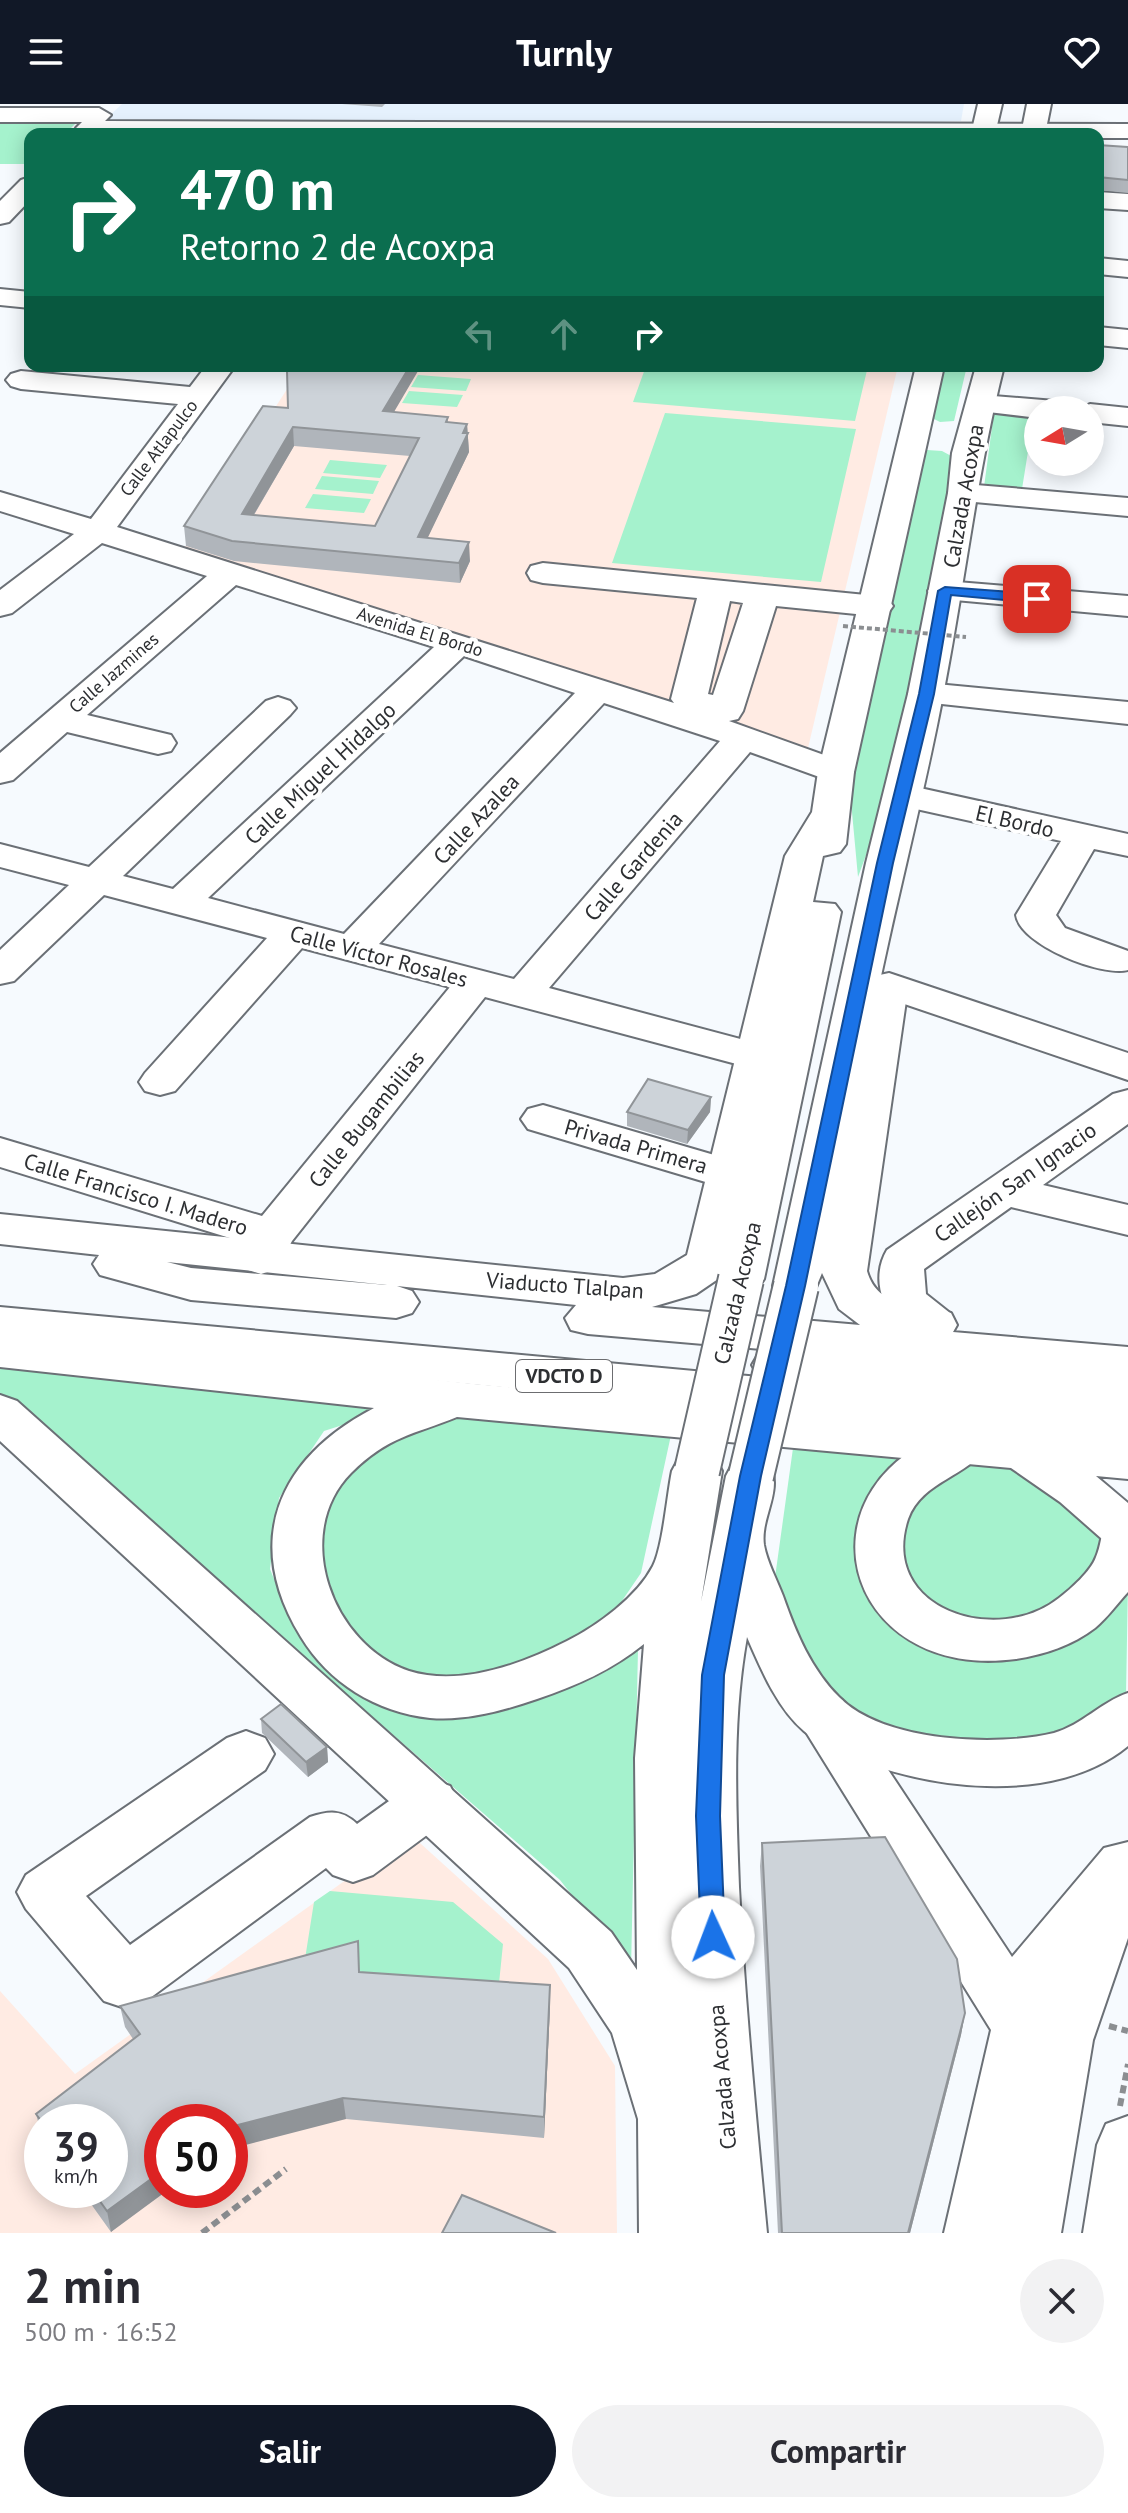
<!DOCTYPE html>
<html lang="es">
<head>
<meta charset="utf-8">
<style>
	:root { --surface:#fff; --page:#f2f2f3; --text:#2b2b33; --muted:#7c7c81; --accent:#111827 }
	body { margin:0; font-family:"PT Sans",sans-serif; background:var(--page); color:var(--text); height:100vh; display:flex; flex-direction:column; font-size:30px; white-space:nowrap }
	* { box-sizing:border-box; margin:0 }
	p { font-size:26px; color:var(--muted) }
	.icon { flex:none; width:44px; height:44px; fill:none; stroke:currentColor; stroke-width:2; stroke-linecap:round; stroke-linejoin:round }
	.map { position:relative; height:2129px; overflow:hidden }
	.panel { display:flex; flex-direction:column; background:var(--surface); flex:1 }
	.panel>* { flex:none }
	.banner { position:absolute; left:24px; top:24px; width:1080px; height:244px; border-radius:16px; box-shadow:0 4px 20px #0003; background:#0b6e4f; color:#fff; overflow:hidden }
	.needle { width:52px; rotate:259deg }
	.buttons { position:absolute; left:1024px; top:292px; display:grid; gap:16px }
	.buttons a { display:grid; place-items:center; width:80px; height:80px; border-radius:50%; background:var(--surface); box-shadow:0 4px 20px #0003; font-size:40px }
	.speed { position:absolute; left:24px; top:2000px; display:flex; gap:16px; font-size:40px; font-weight:700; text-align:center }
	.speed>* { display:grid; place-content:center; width:104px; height:104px; border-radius:50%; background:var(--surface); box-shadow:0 4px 20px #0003; line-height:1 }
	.speed small { font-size:20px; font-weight:400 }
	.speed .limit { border:12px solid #d22; background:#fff; color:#111 }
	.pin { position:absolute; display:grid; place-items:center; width:68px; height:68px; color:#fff; margin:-34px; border-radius:16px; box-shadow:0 4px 12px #0006 }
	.me { position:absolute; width:88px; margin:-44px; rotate:358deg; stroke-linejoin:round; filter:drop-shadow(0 0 6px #0008) }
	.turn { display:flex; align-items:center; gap:28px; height:168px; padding:0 24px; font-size:36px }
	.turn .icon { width:104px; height:104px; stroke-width:2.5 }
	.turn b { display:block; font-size:56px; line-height:68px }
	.lanes { display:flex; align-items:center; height:76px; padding:0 24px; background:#0003; justify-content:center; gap:40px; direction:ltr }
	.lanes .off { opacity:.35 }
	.round { display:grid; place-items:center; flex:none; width:84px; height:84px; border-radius:42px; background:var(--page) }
	.head { display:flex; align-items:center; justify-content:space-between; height:136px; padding:0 24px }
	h1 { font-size:48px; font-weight:800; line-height:60px }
	.button { display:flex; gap:16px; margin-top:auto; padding:16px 24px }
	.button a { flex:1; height:92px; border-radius:48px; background:var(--accent); color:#fff; font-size:32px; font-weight:800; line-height:92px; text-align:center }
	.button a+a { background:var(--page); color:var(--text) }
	header { display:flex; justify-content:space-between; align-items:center; height:104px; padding:0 24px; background:var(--accent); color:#fff; font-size:36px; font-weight:800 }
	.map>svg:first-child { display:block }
</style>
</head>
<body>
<header><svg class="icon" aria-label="menu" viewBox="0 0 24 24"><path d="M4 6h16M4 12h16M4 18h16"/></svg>Turnly<svg class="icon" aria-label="heart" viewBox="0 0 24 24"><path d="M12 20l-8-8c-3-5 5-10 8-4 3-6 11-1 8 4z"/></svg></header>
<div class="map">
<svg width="1128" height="2129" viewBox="0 0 1128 2129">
	<rect width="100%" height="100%" fill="#f6fafe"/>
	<!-- built -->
	<path fill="#e5f1fd" d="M122,0H964L961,17L904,19L115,20L107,14Z"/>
	<!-- education -->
	<path fill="#ffebe3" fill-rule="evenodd" d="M302,262H898L808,644L181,449Z
		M410,1730L548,1855L615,1962L617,2129H0V1887L75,1970ZM42,2018H110V2086H42ZM162,2018H230V2086H162Z"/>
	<!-- green -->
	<path fill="#a5f2cd" d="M0,14L80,15L65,30H30V60H0Z
		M646,262H868L855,317L633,298Z
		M940,262H967L954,317L940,318L928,312Z
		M418,271L471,275L466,287L411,283Z
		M409,287L463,291L457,303L402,299Z
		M994,308L1034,310L1022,385L984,383Z
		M665,309L856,325L821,478L612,459Z
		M927,346L942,347L955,354L892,680L858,773L848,665L920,349Z
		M330,356L387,361L380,374L323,369Z
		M322,372L379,377L373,390L315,385Z
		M313,390L370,395H371L364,409L305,404Z
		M0,1264L405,1301L324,1327L279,1394L270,1465L292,1520L364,1588L418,1612L477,1608L638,1545L631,1866L560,1776L0,1289Z
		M473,1309L671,1331L641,1469L613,1510L531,1561L444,1578L370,1554L331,1505L319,1450L327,1393L356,1353L400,1327Z
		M794,1337L926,1353L863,1439L945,1539L1128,1477L1126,1591L1084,1626L982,1650L876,1623L825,1588L772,1495Z
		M973,1351L1015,1359L1104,1429L1083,1491L1038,1519L973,1524L899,1477L901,1399Z
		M330,1787L453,1798L503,1840L497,1899L302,1874L314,1798Z"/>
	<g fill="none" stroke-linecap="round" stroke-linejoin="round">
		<defs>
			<path id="minor" d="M0,4H99L111,11L105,17L1128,20V34H1098V30H83L76,24L82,18H0Z
				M30,73V96L9,118L0,120V97L21,76Z
				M1098,88L1128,90V106L1098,104Z
				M1098,154L1128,157V173L1098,170Z
				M0,185L30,188V204L0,201Z
				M1098,223L1128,226V244L1098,241Z
				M206,262H235L117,423L674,599L671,595L697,494L543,479L531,476L527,469L531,462L543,459L876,492L888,495L893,502L888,509L876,512L776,502L743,607L738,615L729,617L849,660L854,668L849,676L836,679L750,648L549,884L774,944L780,953L774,962L759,966L485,893L292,1137L277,1165L261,1170L245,1165L238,1154L246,1139L0,1063V1034L262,1112L450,883L302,844L175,987L160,991L145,987L139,978L145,969L267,834L104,791L14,877L0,880V846L69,781L0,763V740L89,763L266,597L278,593L290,597L296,604L290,611L123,772L173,785L434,543L236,481L87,611L171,631L176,639L171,647L158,650L67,628L13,676L0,679V649L207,472L102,439L12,509L0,512V486L74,430L0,407V388L91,415L178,300L21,285L11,282L6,276L11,270L21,267L190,283ZM730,497L743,499L713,591L708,590ZM464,552L575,589L344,830L208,794ZM604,599L720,637L514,875L379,840Z
				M981,291L1055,297L1066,300L1070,306H1038V314L971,306L966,300L971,294Z
				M1090,300L1128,304V322L1090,318V306H1077Z
				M964,380L1128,394V412L953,396L948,389L953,382Z
				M945,477L1128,492V512L933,494L928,487L933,480Z
				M926,579L1128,598V620L914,597L908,590L914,583Z
				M902,680L1128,730V752L1094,745L1056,811L1065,824L1128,847V866C1102,873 1020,841 1016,811L1061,737L889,699L884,691L889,683Z
				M889,869L1128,949V976L875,890L869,881L875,872Z
				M1128,986V1020L1043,1081L1128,1101V1131L1011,1103L924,1165L926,1190L950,1209L956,1221L950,1233C902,1247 862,1188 887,1146L1113,990Z
				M543,1001L745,1060L751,1070L745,1080L729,1085L528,1025L521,1015L528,1005Z
				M963,1323L980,1328L988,1341C969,1373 922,1376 908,1415C878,1506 998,1543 1059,1494C1071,1485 1091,1467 1096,1453C1102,1439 1101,1426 1108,1412L1128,1407V1488C1117,1500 1107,1514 1095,1524C1073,1541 1043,1551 1016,1555C841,1578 788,1376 963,1323Z
				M823,1590L842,1596L1012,1853L1104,1744L1128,1738V1834L1093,1936L1061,2129H944L991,1926L796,1612L804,1596Z
				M246,1627L265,1634L274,1650L265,1666L86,1792L130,1841L310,1713C328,1707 342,1705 357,1720L410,1682L430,1675L450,1682L458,1698L450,1714L373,1771L353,1778L333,1771L326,1764L146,1897L125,1904L104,1897L26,1805L17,1788L26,1771L227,1634Z
				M1128,2012V2129H1083L1097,2041L1106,2020Z"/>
			<path id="major" d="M978,0H1002L995,30H971Z
				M1027,0H1051L1045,30H1021Z
				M916,262H944L854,668L846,740L840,748L823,752L813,798L835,800L841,808L764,1175L757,1186L741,1191L725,1186L718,1175L696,1190L652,1203L860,1221L839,1205L822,1169L812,1193L796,1198L780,1193L773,1182L866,759L908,590L948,389L952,349L976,262H1004C977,368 965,478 944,586C926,682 901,777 881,872L902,874L908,883L867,1167C878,1206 919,1200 951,1209L957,1221L953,1228L1128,1243V1277L588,1230L571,1226L565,1214L576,1201L397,1182L412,1187L419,1198L412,1209L396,1214L191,1196L100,1171L93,1160L99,1151L0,1140V1110L623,1174L655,1170L687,1151L785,752L812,708L818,668ZM167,1158L387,1181L191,1164Z
				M0,1229L474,1280L1128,1339V1375L1096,1372L1128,1399V1447L1110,1442L1060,1398L1011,1364L457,1313C413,1331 388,1332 351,1369C291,1430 332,1541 409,1567C460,1583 522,1560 567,1537C597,1522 637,1493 653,1462C663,1442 667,1391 672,1367L679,1354L697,1349L715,1354L722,1367L701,1498L726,1372L733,1359L751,1354L769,1359C784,1386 760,1413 764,1441C767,1458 777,1476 783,1492C796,1529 811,1565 839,1593C882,1638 997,1643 1054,1629C1082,1621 1101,1598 1128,1589V1642C1055,1703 920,1686 841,1648C829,1642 814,1636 804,1627C777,1604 761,1565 747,1533C732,1615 736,1700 739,1783C745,1898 756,2014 767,2129H639L638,2015L612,1929L569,1864L0,1337V1291L17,1297L611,1828L637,1866L635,1654L644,1540C612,1566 576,1582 537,1595C502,1607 466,1617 430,1614C376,1608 329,1579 301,1533C242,1437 278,1354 374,1304L0,1263Z"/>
			<path id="highway" d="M0,1203L759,1273L752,1261L759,1249L776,1244L1128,1276V1343L0,1235Z"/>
		</defs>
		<!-- minor casing -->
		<use href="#minor" stroke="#6b7076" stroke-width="4"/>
		<!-- major casing -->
		<use href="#major" stroke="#6b7076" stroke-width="4"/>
		<!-- highway casing -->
		<use href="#highway" stroke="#6b7076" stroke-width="4"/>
		<!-- path -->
		<path stroke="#8b8e91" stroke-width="6" stroke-dasharray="8 5" stroke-linecap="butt" d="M1109,1922L1128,1927
			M1120,2002L1128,1960
			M202,2129L286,2065"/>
		<!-- minor -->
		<use href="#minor" fill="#fff" fill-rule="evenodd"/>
		<!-- major -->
		<use href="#major" fill="#fff" fill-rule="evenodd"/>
		<!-- highway -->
		<use href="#highway" fill="#fff" fill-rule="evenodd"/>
		<defs>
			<path id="major-bridge" d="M697,1367L741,1175
				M751,1372L796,1182"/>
		</defs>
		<!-- major-bridge casing -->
		<use href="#major-bridge" stroke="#6b7076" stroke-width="48" stroke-linecap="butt"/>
		<!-- path-bridge -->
		<path stroke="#8b8e91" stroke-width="4" stroke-dasharray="5 3" stroke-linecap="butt" d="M843,522L966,533"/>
		<!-- major-bridge -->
		<use href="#major-bridge" stroke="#fff" stroke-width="44"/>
	</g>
	<!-- wall -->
	<path fill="#b0b5bb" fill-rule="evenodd" d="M342,0H385L382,3Z
		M1098,41L1128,43V89L1098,86Z
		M288,304L394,308L448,313V318L467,320L469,348L427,434L470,457L460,479L234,457L186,442L184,422ZM294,342L410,352L375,422L254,411Z
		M711,993L710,1008L687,1040L627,1022V1008Z
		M261,1615L327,1643L328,1658L308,1673L262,1629Z
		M762,1739L965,1909L961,1931L910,2129H778L760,1762Z
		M360,1868L550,1902L544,2034L346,2015L230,2018L111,2128L81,2086H110L42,2018V2032L36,2010L133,1935L125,1923L120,1902Z"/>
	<!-- shaded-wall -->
	<path fill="#909498" d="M410,262H421L384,325L383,307Z
		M467,320L469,348L419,452L418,433Z
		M293,323L294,342L243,429L242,410Z
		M469,438L470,457L460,479L459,459Z
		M711,993L710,1008L687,1040L688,1026Z
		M327,1643L328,1658L308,1673L306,1658Z
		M550,1881V1902L544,2034V2013Z
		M965,1909L961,1931L910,2129H908Z
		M343,1994L346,2015L230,2045V2023Z
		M162,2067V2086H168L111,2128L107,2107Z"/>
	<!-- building -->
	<path fill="#cdd3d9" stroke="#909498" stroke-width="2" fill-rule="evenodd" d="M1098,41L1128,43V76L1098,73Z
		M300,262H410L383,307L448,313L446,318L467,320L463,329H468L418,433L469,438L459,459L232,437L184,422L263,302L288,304L287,267L298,264ZM293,323L419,334L375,422L242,410Z
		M648,975L711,993L688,1026L627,1008Z
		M281,1600L327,1643L306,1658L261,1615Z
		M885,1733L957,1855L965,1909L908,2129H782L762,1739Z
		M358,1837L359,1868L550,1881L544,2013L343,1994L230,2023V2018H162V2067L107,2107L92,2086H110V2018H42L36,2010L140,1930L120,1902Z
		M462,2091L556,2129H442Z"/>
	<!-- route -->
	<path fill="#1a73e8" stroke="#114b97" stroke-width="2" d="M945,483L1037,490L1044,495L1037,499L951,491L934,590L893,759L805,1182L761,1372L724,1571L720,1712L725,1833L721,1840L713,1843L704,1840L701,1833L696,1712L702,1571L740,1372L786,1182L877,759L919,590L938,487Z"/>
	<g text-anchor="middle" stroke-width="8" stroke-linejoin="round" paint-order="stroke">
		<!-- far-street labels -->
		<g font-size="18" fill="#2d2f32" stroke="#fff">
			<text transform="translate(159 344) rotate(-53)" y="6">Calle Atlapulco</text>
			<text transform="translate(420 528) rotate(17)" y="6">Avenida El Bordo</text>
			<text transform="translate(114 569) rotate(-41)" y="6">Calle Jazmines</text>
		</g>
		<!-- shield labels -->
		<rect fill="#fff" stroke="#6c6d70" stroke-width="2" x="516" y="1256" width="96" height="32" rx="6"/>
		<g font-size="20" font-weight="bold" fill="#2d2f32">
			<text x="564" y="1279">VDCTO D</text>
		</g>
		<!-- street labels -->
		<g font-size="22" fill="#2d2f32" stroke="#fff">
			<text transform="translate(963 392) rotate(-80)" y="8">Calzada Acoxpa</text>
			<text transform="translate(320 669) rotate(-43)" y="8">Calle Miguel Hidalgo</text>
			<text transform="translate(476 715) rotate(-47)" y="8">Calle Azalea</text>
			<text transform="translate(1015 717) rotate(13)" y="8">El Bordo</text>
			<text transform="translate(633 762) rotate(-49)" y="8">Calle Gardenia</text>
			<text transform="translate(379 852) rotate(15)" y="8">Calle Víctor Rosales</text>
			<text transform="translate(366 1015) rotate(-51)" y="8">Calle Bugambilias</text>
			<text transform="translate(636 1042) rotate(16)" y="8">Privada Primera</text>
			<text transform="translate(1015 1078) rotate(-35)" y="8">Callejón San Ignacio</text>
			<text transform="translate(136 1090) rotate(17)" y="8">Calle Francisco I. Madero</text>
			<text transform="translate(565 1181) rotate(4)" y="8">Viaducto Tlalpan</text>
			<text transform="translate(737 1189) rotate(-77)" y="8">Calzada Acoxpa</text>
			<text transform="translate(722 1973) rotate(-95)" y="8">Calzada Acoxpa</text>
		</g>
	</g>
</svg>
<div class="buttons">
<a><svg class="needle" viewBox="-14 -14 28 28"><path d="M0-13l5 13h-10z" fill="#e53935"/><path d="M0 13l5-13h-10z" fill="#7c7c81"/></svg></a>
</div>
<div class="speed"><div>39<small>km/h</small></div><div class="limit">50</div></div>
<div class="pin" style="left:1037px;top:495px;background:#d93025"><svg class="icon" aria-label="arrive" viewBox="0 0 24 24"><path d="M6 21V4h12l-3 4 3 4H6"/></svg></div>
<svg class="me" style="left:713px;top:1833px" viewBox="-20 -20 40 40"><circle r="19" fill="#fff"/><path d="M0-13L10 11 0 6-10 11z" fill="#1a73e8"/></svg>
<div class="banner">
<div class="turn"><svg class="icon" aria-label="right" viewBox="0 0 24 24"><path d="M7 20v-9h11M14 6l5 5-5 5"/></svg><div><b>470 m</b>Retorno 2 de Acoxpa</div></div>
<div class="lanes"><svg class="icon off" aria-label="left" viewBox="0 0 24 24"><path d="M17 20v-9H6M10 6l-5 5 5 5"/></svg><svg class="icon off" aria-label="ahead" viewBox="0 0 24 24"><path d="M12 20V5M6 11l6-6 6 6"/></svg><svg class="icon" aria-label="right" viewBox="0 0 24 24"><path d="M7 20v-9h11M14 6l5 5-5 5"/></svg></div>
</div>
</div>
<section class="panel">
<div class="head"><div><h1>2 min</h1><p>500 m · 16:52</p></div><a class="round"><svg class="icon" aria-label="close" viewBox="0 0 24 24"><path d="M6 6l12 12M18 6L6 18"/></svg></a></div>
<div class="button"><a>Salir</a><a>Compartir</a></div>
</section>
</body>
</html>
